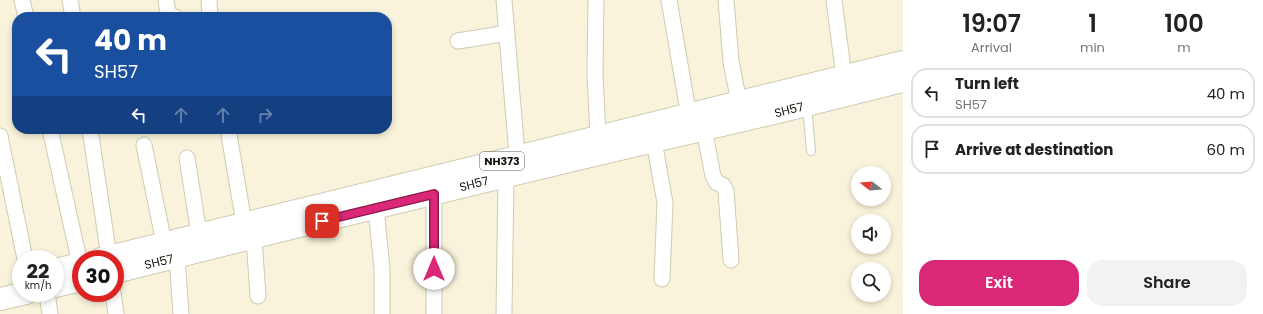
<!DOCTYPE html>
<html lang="en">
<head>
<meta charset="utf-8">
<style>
	:root { --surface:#fff; --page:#f2f2f2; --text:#222; --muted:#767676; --line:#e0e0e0; --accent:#db2777 }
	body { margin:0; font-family:Poppins,sans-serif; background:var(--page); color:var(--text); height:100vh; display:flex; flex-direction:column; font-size:15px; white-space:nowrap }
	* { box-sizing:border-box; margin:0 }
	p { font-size:13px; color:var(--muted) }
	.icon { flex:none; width:22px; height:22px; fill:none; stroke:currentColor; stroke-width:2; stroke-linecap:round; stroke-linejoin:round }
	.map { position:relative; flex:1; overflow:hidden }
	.side { display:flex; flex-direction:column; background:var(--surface); width:360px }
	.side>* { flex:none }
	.top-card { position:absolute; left:12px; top:12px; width:380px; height:122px; border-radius:16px; box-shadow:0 2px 6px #0003; background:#1a4fa0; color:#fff; overflow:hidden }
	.needle { width:26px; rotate:287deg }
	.tools { position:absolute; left:851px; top:166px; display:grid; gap:8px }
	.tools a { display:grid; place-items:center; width:40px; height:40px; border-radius:50%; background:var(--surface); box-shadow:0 2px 6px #0003; font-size:20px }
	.speed { position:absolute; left:12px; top:250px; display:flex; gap:8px; font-size:20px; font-weight:700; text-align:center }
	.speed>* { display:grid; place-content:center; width:52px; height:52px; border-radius:50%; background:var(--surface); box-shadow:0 2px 6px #0003; line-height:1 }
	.speed small { font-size:10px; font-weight:400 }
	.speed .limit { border:6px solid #d22; background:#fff; color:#111 }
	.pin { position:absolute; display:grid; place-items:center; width:34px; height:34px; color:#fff; margin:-17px; border-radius:8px; box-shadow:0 2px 6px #0006 }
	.me { position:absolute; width:44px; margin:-22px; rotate:0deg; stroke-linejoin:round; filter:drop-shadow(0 0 3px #0008) }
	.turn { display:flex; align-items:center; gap:14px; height:84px; padding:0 16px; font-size:18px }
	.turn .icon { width:52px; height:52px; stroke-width:2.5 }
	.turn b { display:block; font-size:28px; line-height:34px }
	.lanes { display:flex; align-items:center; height:38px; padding:0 16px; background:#0003; justify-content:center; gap:20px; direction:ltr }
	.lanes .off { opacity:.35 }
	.eta { display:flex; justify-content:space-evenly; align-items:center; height:68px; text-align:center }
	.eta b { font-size:24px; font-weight:600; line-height:28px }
	.primary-button { display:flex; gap:8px; margin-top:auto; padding:8px 16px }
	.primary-button a { flex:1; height:46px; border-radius:16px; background:var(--accent); color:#fff; font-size:16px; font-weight:600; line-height:46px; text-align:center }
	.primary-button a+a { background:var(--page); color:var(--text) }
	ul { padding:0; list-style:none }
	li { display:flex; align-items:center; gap:12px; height:50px; margin:0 8px 6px; padding:0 8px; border:2px solid var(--line); border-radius:16px }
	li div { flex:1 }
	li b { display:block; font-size:15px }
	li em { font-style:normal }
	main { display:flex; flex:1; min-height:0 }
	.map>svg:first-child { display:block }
</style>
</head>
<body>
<main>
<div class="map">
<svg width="903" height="314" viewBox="0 0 903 314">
	<rect width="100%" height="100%" fill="#f8f3da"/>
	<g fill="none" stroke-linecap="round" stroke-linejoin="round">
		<defs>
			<path id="service" d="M807,106L811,151"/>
			<path id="minor" d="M22,0L26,17
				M70,0L73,17
				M166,0C167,7 167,15 175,17
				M209,0L210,17
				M504,0L518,166
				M596,0L595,74L598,137
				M669,0L690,123
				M726,0L731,62L741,112
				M834,0L844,77
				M458,41L507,33
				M50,129L80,264
				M90,129L109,257
				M228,129L244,223
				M704,129L713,176L717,183L723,185L726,191L731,260
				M0,136L25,259
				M654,141L665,203L662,279
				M144,145L164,243
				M187,158L199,234
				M434,194V314
				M376,208L382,269V314
				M254,238L258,296
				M177,258L181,314
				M47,293L50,314
				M113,293L116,314
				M504,314L506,177"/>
			<path id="trunk" d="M101,259L903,62
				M55,270L81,264
				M115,272L295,227L590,156L778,112L903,81
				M55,286L81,280
				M0,299L26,293"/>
		</defs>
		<!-- service casing -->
		<use href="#service" stroke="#cfcbb2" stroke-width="10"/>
		<!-- minor casing -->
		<use href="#minor" stroke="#cfcbb2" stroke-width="17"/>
		<!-- trunk casing -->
		<use href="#trunk" stroke="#cfcbb2" stroke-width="24"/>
		<!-- service -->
		<use href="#service" stroke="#fff" stroke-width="8"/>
		<!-- minor -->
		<use href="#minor" stroke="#fff" stroke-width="15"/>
		<!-- trunk -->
		<use href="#trunk" stroke="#fff" stroke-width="22"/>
	</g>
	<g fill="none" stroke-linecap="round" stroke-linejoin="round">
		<defs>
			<path id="route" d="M322,221L434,194V269"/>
		</defs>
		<!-- route casing -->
		<use href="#route" stroke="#8e194d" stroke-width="10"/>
		<!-- route -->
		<use href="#route" stroke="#db2777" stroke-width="7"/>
	</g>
	<g text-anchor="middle" stroke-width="4" stroke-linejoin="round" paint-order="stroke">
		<!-- shield labels -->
		<rect fill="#fff" stroke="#5a5a54" stroke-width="1" x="480" y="152" width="44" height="18" rx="3"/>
		<g font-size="11" font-weight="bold" fill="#14130a">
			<text x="502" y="165">NH373</text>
		</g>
		<!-- street labels -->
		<g font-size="12" fill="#14130a" stroke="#fff">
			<text transform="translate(789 110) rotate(-14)" y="4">SH57</text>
			<text transform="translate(474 184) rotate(-14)" y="4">SH57</text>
			<text transform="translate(159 262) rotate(-13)" y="4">SH57</text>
		</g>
	</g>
</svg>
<div class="tools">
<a><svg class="needle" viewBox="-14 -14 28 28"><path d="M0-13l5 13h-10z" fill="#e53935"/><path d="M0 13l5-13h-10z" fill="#767676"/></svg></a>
<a><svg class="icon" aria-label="sound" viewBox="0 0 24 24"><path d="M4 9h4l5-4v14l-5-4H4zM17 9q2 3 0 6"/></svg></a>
<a><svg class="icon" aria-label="search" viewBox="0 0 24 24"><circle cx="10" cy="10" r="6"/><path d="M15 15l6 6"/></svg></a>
</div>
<div class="speed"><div>22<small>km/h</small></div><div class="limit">30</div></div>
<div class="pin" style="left:322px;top:221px;background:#d93025"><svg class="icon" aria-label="arrive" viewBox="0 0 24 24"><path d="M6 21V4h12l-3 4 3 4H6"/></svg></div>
<svg class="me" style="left:434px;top:269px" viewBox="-20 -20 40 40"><circle r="19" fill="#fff"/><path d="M0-13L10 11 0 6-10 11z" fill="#db2777"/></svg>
<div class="top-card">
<div class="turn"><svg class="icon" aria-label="left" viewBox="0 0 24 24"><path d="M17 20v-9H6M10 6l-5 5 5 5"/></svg><div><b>40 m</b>SH57</div></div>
<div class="lanes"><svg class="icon" aria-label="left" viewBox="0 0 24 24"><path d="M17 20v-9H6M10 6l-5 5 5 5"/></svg><svg class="icon off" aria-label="ahead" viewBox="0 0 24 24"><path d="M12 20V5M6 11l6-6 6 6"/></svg><svg class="icon off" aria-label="ahead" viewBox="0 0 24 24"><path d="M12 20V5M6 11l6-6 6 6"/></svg><svg class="icon off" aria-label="right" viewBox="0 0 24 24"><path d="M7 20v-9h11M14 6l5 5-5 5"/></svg></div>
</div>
</div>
<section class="side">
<div class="eta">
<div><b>19:07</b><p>Arrival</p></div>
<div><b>1</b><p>min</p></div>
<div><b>100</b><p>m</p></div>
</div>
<ul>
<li><svg class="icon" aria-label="left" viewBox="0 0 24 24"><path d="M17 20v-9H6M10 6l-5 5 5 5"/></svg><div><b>Turn left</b><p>SH57</p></div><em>40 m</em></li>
<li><svg class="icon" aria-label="arrive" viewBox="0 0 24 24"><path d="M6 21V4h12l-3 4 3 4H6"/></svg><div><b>Arrive at destination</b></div><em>60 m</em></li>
</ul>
<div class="primary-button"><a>Exit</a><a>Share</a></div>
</section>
</main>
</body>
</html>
